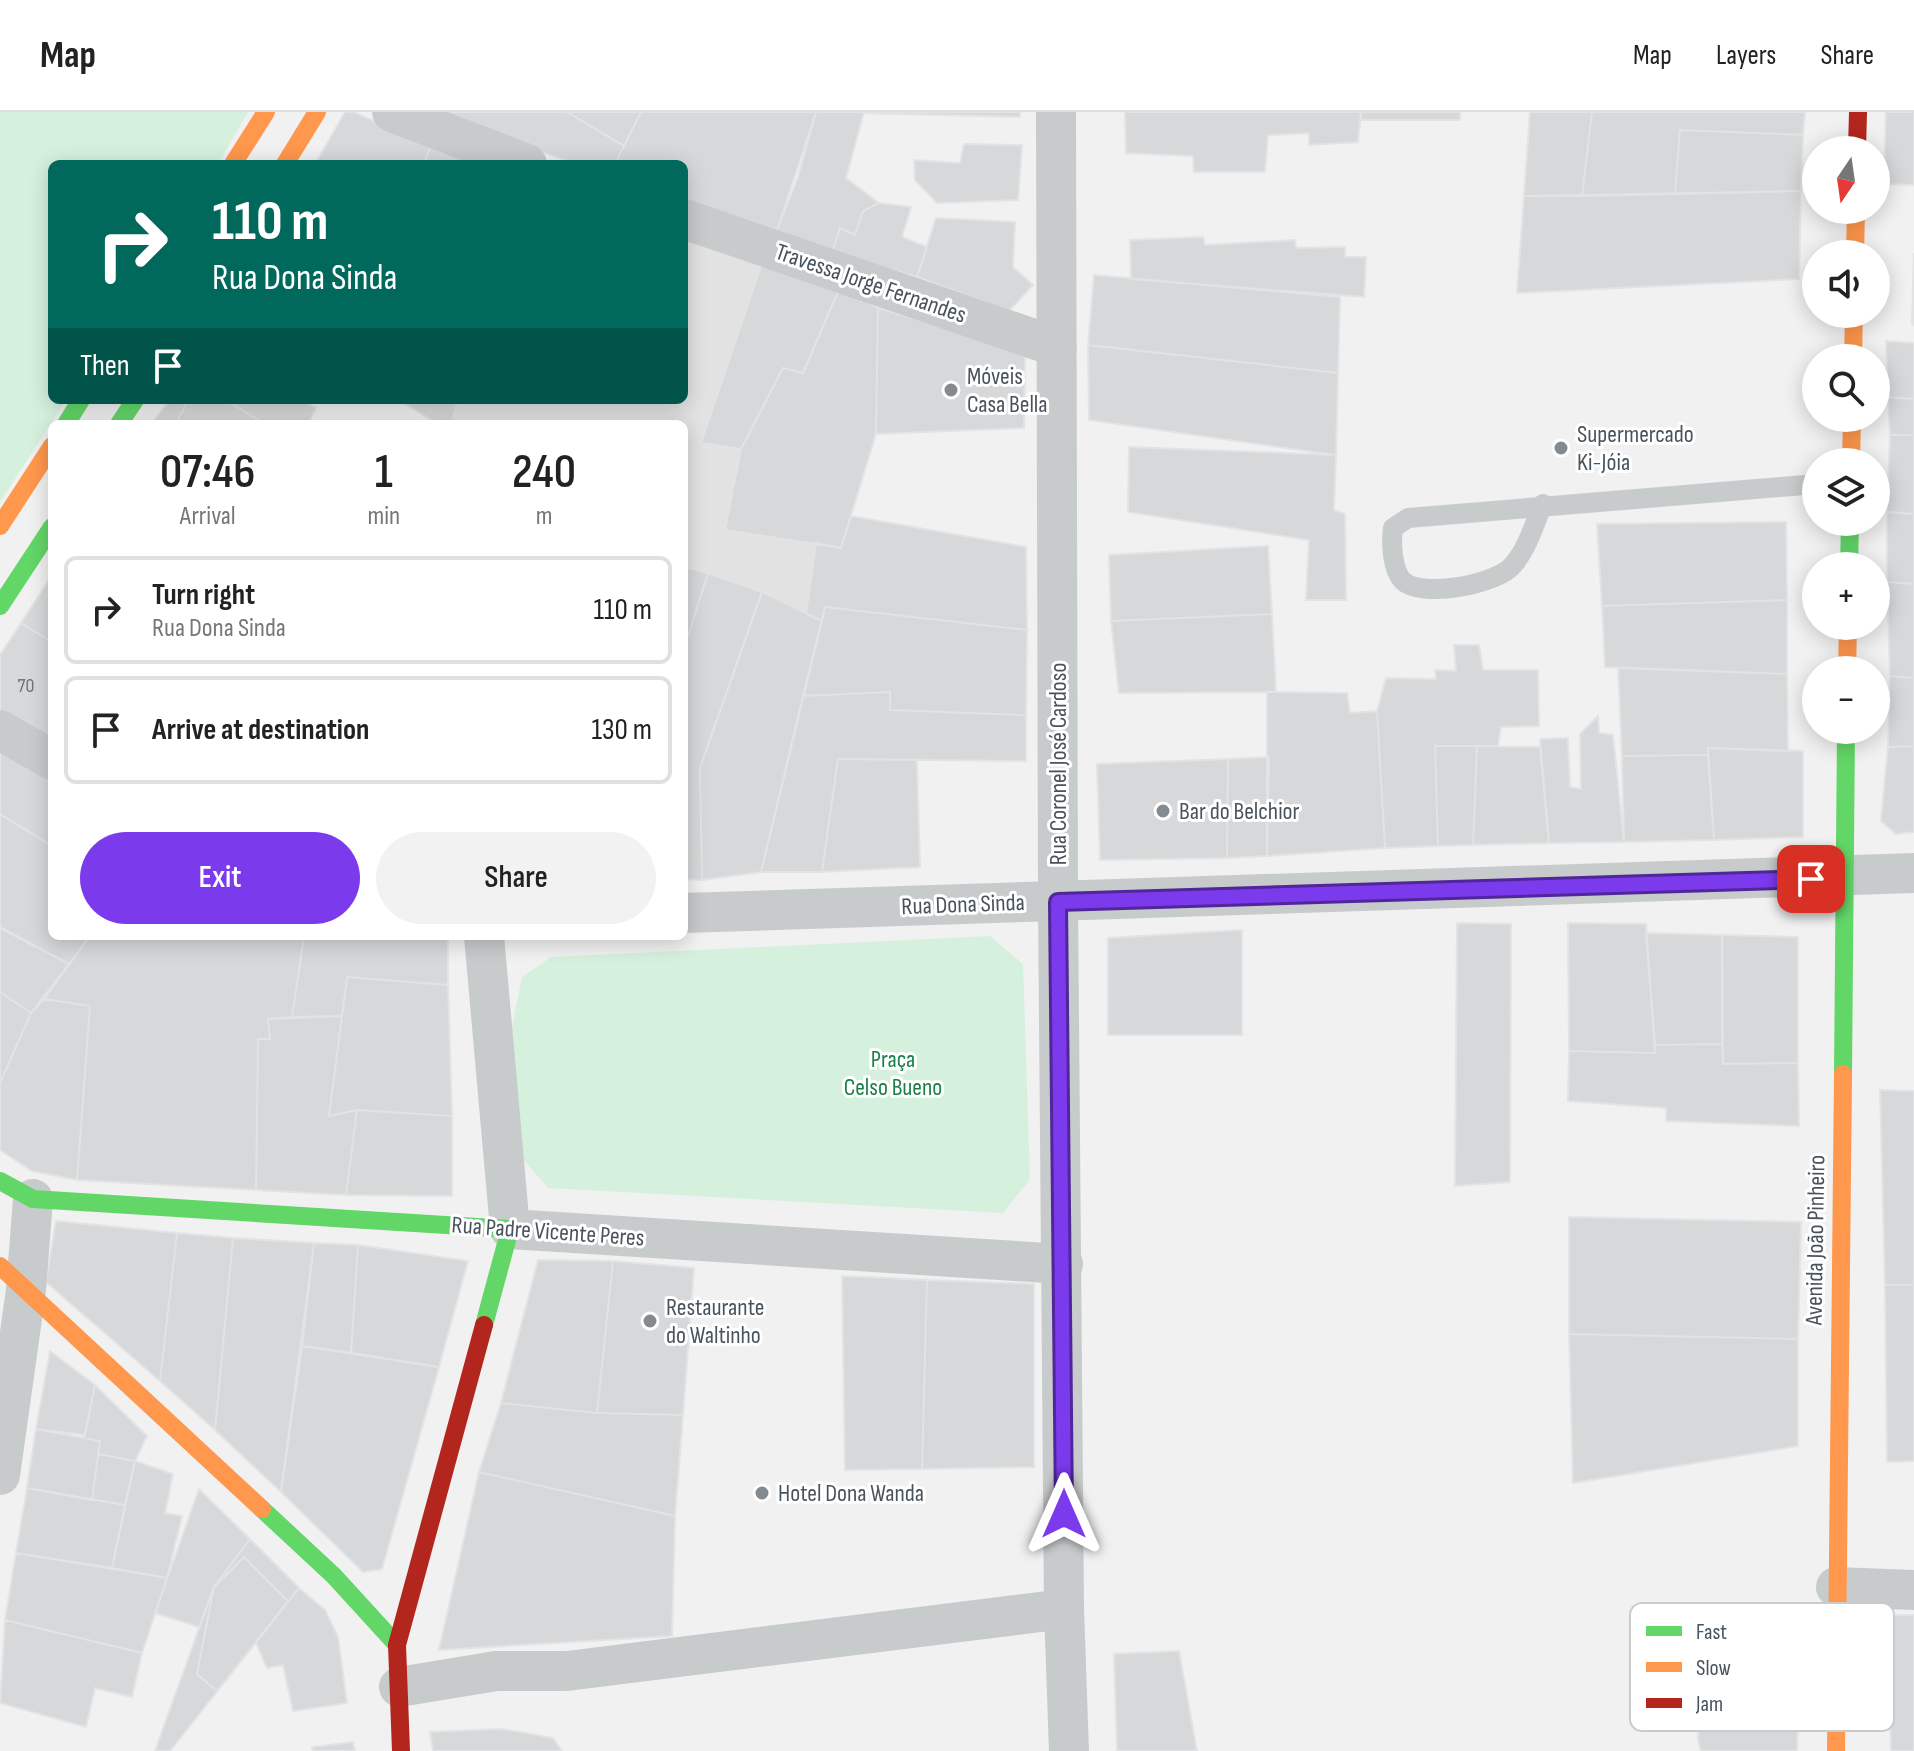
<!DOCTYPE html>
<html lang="en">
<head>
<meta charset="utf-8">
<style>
	:root { --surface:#fff; --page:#f2f2f2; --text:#222; --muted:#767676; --line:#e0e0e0; --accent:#7c3aed }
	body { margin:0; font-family:"Sofia Sans Condensed",sans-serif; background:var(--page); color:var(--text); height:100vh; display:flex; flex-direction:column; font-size:30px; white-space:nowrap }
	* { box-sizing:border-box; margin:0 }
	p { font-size:26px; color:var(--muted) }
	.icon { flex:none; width:44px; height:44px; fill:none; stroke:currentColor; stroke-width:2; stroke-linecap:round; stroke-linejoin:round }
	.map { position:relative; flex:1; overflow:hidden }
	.details { position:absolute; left:48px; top:308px; width:640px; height:520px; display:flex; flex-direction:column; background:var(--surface); border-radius:12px; box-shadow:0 4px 20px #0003 }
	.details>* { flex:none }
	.banner { position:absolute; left:48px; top:48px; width:640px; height:244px; border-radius:12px; box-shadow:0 4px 20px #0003; background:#00695c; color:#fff; overflow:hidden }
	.needle { width:52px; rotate:193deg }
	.fabs { position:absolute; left:1802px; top:24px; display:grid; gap:16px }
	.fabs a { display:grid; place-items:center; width:88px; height:88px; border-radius:50%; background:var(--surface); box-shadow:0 4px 20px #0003; font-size:40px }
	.pin { position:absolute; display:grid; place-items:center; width:68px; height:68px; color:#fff; margin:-34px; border-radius:16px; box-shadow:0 4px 12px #0006 }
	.me { position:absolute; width:88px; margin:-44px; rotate:0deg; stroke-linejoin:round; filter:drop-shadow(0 0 6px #0008) }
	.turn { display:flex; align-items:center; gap:28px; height:168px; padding:0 32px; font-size:36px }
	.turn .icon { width:104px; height:104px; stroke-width:2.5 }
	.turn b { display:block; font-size:56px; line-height:68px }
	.then { display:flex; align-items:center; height:76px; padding:0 32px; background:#0003; gap:16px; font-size:30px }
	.eta { display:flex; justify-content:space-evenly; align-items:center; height:136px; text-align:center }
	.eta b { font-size:48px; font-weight:600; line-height:56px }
	.cta { display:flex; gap:16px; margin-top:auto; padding:16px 32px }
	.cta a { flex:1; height:92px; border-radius:48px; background:var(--accent); color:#fff; font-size:32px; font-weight:600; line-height:92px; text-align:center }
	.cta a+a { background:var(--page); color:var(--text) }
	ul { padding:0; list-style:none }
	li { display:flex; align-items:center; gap:24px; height:108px; margin:0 16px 12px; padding:0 16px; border:4px solid var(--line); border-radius:12px }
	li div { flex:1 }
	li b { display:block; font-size:30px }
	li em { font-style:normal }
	header { display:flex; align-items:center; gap:48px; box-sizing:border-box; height:112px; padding:0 40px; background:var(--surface); border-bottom:2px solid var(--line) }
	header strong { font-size:38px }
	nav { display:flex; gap:44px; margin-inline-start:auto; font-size:28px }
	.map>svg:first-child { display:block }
</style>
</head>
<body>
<header>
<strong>Map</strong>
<nav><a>Map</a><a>Layers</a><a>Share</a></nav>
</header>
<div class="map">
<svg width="1914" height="1639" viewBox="0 0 1914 1639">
	<rect width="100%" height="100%" fill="#f1f1f1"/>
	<!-- education -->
	<path fill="#e3e2e3" d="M684,125L763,148L701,331L741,337L725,417L816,431L806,502L684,455V312H451L458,288H684Z"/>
	<!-- green -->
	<path fill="#d6f0de" d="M0,0H248L218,52H52V288H66L0,390Z
		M990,824L1023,852L1030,1067L1003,1101L548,1076L517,1040L512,915L522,865L551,845Z"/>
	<!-- building -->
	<path fill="#d7d8d9" stroke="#e2e3e4" stroke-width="2" d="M345,0H354L430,35L424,52H315Z
		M430,0H567L624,34L615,52H576Z
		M567,0H641L624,34Z
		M641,0H816L777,118L684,88V52H615Z
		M816,0H864L846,66L879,91L863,99L855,123L840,116L832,141L777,118L798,65Z
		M1020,0V5L863,1L864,0Z
		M1125,0H1361L1358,30L1309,33V21L1268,23L1265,60H1194L1193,44L1126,41Z
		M1361,0H1460V8H1361Z
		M1530,0H1592L1582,84H1524Z
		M1592,0H1805L1803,23L1680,18L1675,82L1582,84Z
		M1886,0H1914V73L1884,72Z
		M1680,18L1803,23L1801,79L1675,82Z
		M964,32L1022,33L1018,88L937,91L915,68L914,48L960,51Z
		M430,35L475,52H424Z
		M1801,79L1799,167L1517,181L1524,84Z
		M879,91L911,95L902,125L927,135L917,165L832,141L840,116L855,123L863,99Z
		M936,106L1015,110L1013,155L1033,173L1009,199L917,165Z
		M1203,125L1205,133L1295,128L1296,136L1345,135V145H1366L1364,185L1131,167L1130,128Z
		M1914,141V213L1912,212Z
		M763,148L840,175L803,261L783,256L741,337L701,331Z
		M1094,163L1340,185L1338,261L1088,233Z
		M840,175L878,196L876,322L841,436L725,418L741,337L783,256L803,261Z
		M878,196L1025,239L1024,316L876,322Z
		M1886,229L1914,231V287L1888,285Z
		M1088,233L1338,261L1336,343L1089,308Z
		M1888,285L1914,287V323H1890Z
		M170,288H226L265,312H151Z
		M189,288H226L265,312H175Z
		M226,288H302L316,296L308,312H265Z
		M399,288H458L451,312H438Z
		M1890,323H1914V402L1887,400Z
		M1129,335L1336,343L1334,398L1345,402L1346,488H1306L1309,428L1128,400Z
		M1887,400L1914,402V472L1887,470Z
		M851,404L1026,435L1027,518L825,495L822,509L806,502L816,431L841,436Z
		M1786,410L1787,488L1602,494L1597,412Z
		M1268,434L1272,502L1111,509L1109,443Z
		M684,455L708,461L684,537Z
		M708,461L762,480L700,656L702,768L684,767V537Z
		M52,463V530L21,511Z
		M1887,470L1914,472V566L1890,564Z
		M762,480L822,509L761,760L702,768L700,656Z
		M1787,488V562L1605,555L1602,494Z
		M825,495L1027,518L1026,603L890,598V580L803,584Z
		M1272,502L1276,580L1119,581L1111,509Z
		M21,511L52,530V634L0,604V543Z
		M1454,533H1479L1483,558H1538L1539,614L1501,615L1498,634H1435L1438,734L1385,736L1377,599L1386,566L1436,567L1435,558L1456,559Z
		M1618,556L1787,562L1788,639L1708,636V643L1622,644Z
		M1890,564L1914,566V634L1888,635Z
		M890,580V598L1026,603V649L838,647L822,760H761L803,584Z
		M1267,580L1347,581L1350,601L1377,599L1385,736L1267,744Z
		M1598,604L1599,621L1613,623L1624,730L1549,731L1540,627L1568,626L1570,675L1581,677L1580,622Z
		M0,633L52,663V734L0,702Z
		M1435,634H1477L1473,733L1438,734Z
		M1477,634L1540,635L1549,731L1473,733Z
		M1914,634V720L1896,722L1881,709L1888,635Z
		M1708,636L1803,639V725L1714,728Z
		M1708,643L1714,728L1624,730L1622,644Z
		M1269,645L1267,744L1227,746L1228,647Z
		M838,647L917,648L920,755L822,760Z
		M1228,647L1227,746L1100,748L1097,652Z
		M0,702L52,734V824H90L69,852L0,816Z
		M1457,811L1511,812L1510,1070L1455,1074Z
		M1568,811L1646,812L1655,941L1569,939Z
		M0,815L69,852L31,901L0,880Z
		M1242,818V923H1108V826Z
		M1646,821L1722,823V932L1655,933Z
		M1722,823L1798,825V951L1723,952Z
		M90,824H304L292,905L268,907L270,927H258L256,1078L77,1068L90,894L44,887Z
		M304,824H448V873L347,865L342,904L292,905Z
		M347,865L448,873L452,1004L357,998L329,1004Z
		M0,880L31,901L0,971Z
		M44,887L90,894L77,1068L32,1059L0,1038V971L31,901Z
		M342,904L329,1004L357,998L346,1083L256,1078L258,927H270L268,907Z
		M1722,932L1723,952L1798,951L1799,1014L1666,1009V996L1568,989L1569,939L1655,941V933Z
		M1880,978L1914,979V1173H1885Z
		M357,998L452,1004V1084L346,1083Z
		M1569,1105L1801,1110L1798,1227L1569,1222Z
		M56,1109L177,1121L160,1269L46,1170Z
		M177,1121L233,1126L215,1318L160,1269Z
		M233,1126L314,1131L281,1380L215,1318Z
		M314,1131L358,1133L351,1241L302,1234Z
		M358,1133L468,1149L439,1255L351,1241Z
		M538,1148L613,1149L597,1301L501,1291Z
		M613,1149L694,1156L683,1303L597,1301Z
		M842,1164L927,1168L922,1357L845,1358Z
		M927,1168L1034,1172V1355L922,1357Z
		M1885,1173H1914V1349L1887,1350Z
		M1569,1222L1798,1227V1334L1573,1371Z
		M302,1234L439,1255L382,1457L363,1460L281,1380Z
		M50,1239L95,1273L85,1323L36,1317Z
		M95,1273L147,1324L135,1349L98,1342L100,1329L84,1326Z
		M501,1291L597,1301L683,1303L675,1404L479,1360Z
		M36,1317L100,1329L92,1388L27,1376Z
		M36,1317L100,1329L98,1342L135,1349L125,1393L27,1376Z
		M135,1349L173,1362L165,1401L182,1404L167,1466L112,1456Z
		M479,1360L675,1404L672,1524L439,1538Z
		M27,1376L125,1393L112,1456L16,1441Z
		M199,1377L250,1427L214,1475L199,1515L155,1501Z
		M250,1427L299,1476L170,1639H155L214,1475Z
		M16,1441L167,1466L142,1541L5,1508Z
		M244,1445L288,1489L217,1579L197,1562L214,1475Z
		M299,1476L325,1498L338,1525L347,1591L293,1599L283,1553L267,1556L256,1531Z
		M1888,1503H1914V1639H1891Z
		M5,1508L142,1541L132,1585L95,1576L86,1615L0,1591Z
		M1703,1535L1800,1538L1797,1639H1701L1698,1628Z
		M1179,1539L1197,1639H1117L1114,1542Z
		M502,1617L553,1626L562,1639H433L430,1620Z
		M353,1630L355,1639H313L312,1635Z"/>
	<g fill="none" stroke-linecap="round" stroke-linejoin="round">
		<!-- lane -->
		<path stroke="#c8cbcc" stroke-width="20" d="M1543,392C1534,412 1528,436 1513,453C1498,472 1422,487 1403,469C1392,458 1391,431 1393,416L1408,406L1816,372"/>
		<!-- street -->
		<path stroke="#c8cbcc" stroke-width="40" d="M392,0L527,52
			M1056,0L1058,790L1064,1497L1069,1639
			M684,107L1057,235
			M0,618L52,648
			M684,801L1914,761
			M484,824L510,1117L1063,1152
			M0,1363L26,1178L33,1087
			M1836,1475L1914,1478
			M399,1575L496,1559H567L1064,1497"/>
		<!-- fast -->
		<path stroke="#63d668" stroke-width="18" d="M66,312L81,288
			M119,312L135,288
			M1849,454L1850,410
			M0,494L52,415
			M1843,962L1846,618
			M0,1069L33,1087L510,1117L484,1213
			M262,1397L334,1464L397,1533"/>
		<!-- slow -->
		<path stroke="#ff974d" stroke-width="18" d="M233,52L266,0
			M285,52L317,0
			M1855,142L1856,98
			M1853,246L1854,202
			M1851,350L1852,306
			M0,414L52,334
			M1847,558L1848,514
			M0,1154L262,1397
			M1836,1639L1843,962"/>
		<!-- jam -->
		<path stroke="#b3261e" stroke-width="18" d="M1857,38L1858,0
			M401,1639L397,1533L484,1213"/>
	</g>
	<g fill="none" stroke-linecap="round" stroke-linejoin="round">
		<defs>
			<path id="route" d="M1064,1402L1058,790L1811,767"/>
		</defs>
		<!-- route casing -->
		<use href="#route" stroke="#51269a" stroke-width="20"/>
		<!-- route -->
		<use href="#route" stroke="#7c3aed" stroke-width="14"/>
	</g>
	<!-- markers -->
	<g fill="#838b91" stroke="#fff" stroke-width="3">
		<circle cx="951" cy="278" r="8"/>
		<circle cx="1561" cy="336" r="8"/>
		<circle cx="1163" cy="699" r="8"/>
		<circle cx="650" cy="1209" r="8"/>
		<circle cx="762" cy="1381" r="8"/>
	</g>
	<g text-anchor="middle" stroke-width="6" stroke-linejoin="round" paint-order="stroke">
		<!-- number labels -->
		<g font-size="20" fill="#6d767d">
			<text x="26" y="580">70</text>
		</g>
		<!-- street labels -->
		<g font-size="24" fill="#48545d" stroke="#fff">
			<text transform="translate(871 171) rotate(19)" y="8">Travessa Jorge Fernandes</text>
			<text transform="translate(1058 652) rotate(-90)" y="8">Rua Coronel José Cardoso</text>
			<text transform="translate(963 792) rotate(-2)" y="8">Rua Dona Sinda</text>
			<text transform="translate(548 1119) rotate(4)" y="8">Rua Padre Vicente Peres</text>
			<text transform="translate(1815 1128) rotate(-89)" y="8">Avenida João Pinheiro</text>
		</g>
		<!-- poi labels -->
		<g font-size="24" fill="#48545d" stroke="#fff" text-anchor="start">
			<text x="967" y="272">Móveis<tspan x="967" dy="28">Casa Bella</tspan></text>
			<text x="1577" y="330">Supermercado<tspan x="1577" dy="28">Ki-Jóia</tspan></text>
			<text x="1179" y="707">Bar do Belchior</text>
			<text x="666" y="1203">Restaurante<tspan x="666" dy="28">do Waltinho</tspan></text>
			<text x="778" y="1389">Hotel Dona Wanda</text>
		</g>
		<!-- park labels -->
		<g font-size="24" fill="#187f47" stroke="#fff">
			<text x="893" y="955">Praça<tspan x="893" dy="28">Celso Bueno</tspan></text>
		</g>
	</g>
	<!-- legend -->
	<rect x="1630" y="1491" width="264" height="128" rx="12" fill="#fff" stroke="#c8ccce" stroke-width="2"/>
	<rect x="1646" y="1514" width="36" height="10" fill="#63d668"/>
	<rect x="1646" y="1550" width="36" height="10" fill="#ff974d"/>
	<rect x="1646" y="1586" width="36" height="10" fill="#b3261e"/>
	<g font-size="22" fill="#48545d">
		<text x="1696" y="1527">Fast</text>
		<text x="1696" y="1563">Slow</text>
		<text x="1696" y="1599">Jam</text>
	</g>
</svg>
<div class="fabs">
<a><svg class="needle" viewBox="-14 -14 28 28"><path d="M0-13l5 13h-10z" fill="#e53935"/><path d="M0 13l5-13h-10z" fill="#767676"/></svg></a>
<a><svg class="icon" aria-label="sound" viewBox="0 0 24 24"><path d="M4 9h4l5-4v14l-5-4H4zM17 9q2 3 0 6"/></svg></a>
<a><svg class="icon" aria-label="search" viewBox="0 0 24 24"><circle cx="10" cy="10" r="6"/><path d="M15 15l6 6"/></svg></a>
<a><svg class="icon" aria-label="layers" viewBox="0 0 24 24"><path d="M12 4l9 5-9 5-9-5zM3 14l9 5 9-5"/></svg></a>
<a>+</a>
<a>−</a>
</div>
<div class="pin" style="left:1811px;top:767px;background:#d93025"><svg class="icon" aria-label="arrive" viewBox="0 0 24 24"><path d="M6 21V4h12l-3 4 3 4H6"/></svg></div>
<svg class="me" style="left:1064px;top:1402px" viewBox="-20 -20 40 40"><path d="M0-17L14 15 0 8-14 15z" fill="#7c3aed" stroke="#fff" stroke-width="4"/></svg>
<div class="banner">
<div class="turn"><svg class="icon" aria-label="right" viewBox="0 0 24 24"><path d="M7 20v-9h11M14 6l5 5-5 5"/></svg><div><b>110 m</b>Rua Dona Sinda</div></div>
<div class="then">Then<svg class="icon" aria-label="arrive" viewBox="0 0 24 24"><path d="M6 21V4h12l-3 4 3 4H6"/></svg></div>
</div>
<section class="details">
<div class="eta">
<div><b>07:46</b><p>Arrival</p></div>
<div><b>1</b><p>min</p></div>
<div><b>240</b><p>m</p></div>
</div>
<ul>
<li><svg class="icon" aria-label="right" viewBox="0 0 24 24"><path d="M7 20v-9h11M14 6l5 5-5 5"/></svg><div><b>Turn right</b><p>Rua Dona Sinda</p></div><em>110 m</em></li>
<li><svg class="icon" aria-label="arrive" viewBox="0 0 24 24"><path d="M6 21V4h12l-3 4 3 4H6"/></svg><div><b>Arrive at destination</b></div><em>130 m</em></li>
</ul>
<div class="cta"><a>Exit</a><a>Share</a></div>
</section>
</div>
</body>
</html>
